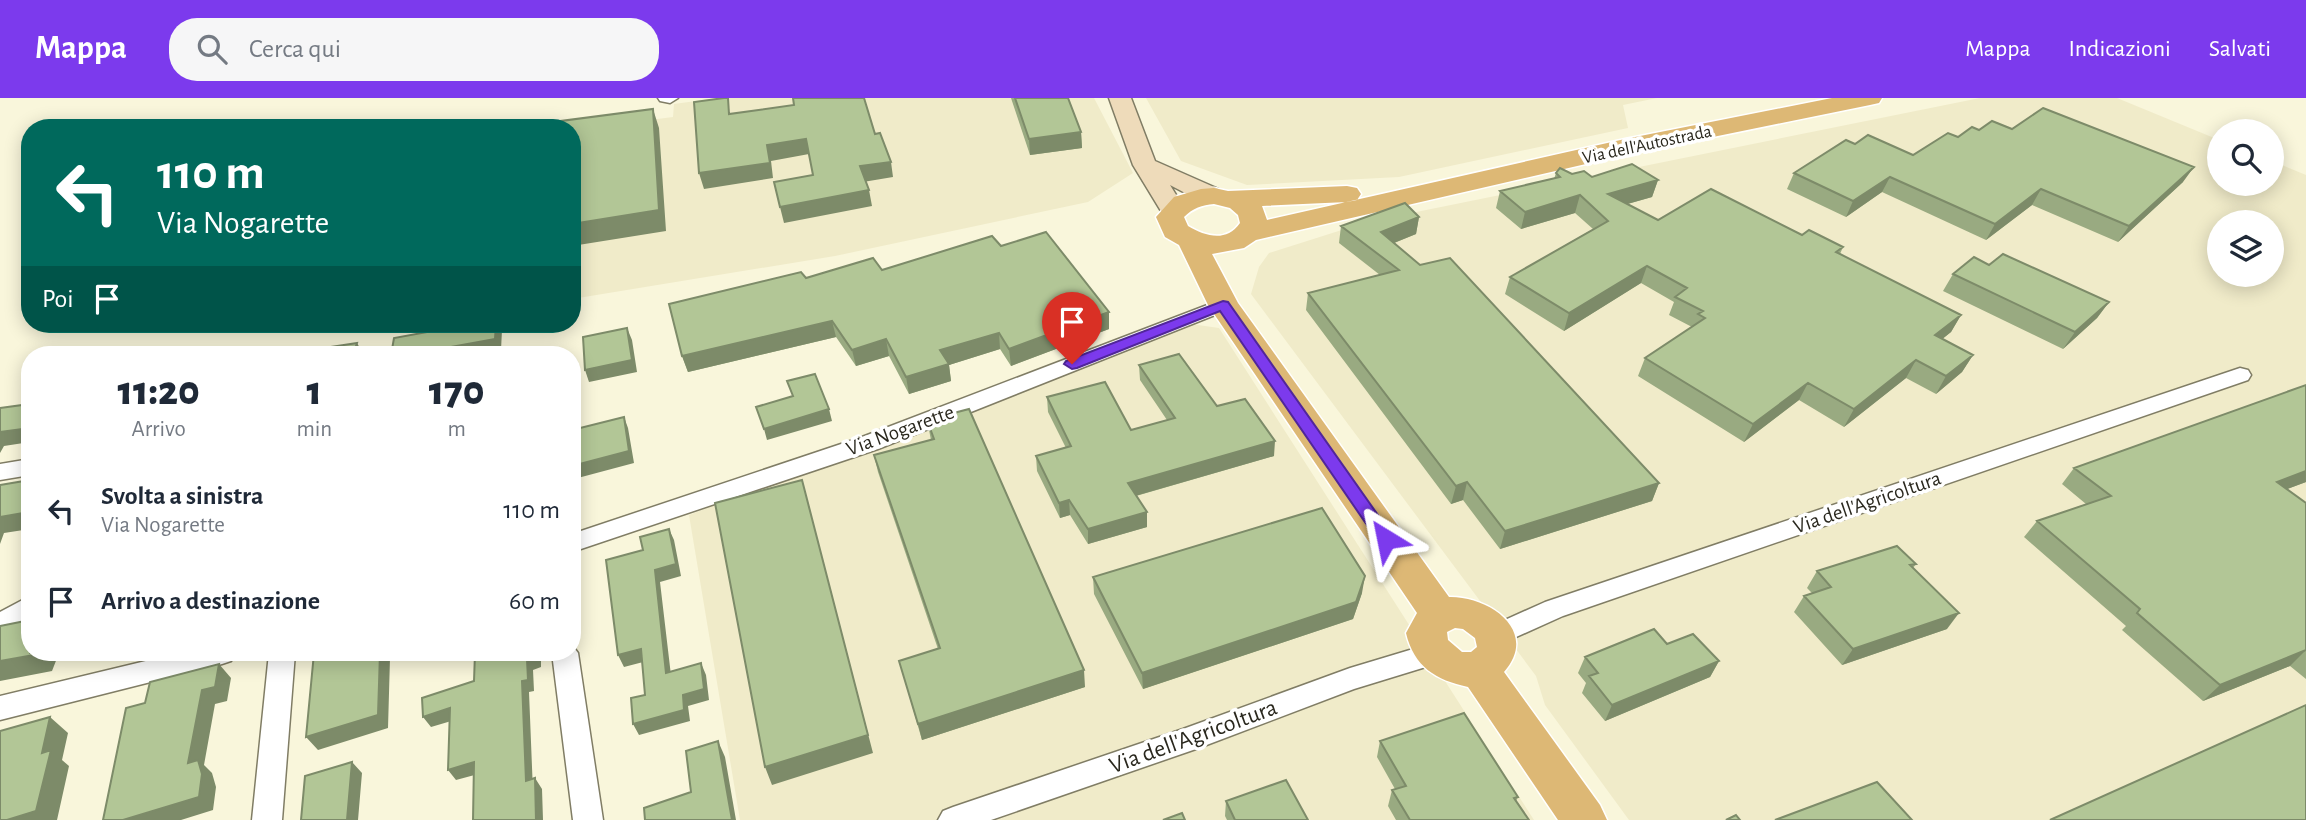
<!DOCTYPE html>
<html lang="it">
<head>
<meta charset="utf-8">
<style>
	:root { --surface:#fff; --page:#f6f6f7; --text:#1f2937; --muted:#747a83; --accent:#7c3aed }
	body { margin:0; font-family:"Alegreya Sans",sans-serif; background:var(--page); color:var(--text); height:100vh; display:flex; flex-direction:column; font-size:26px; white-space:nowrap }
	* { box-sizing:border-box; margin:0 }
	p { font-size:23px; color:var(--muted) }
	.icon { flex:none; width:38px; height:38px; fill:none; stroke:currentColor; stroke-width:2; stroke-linecap:round; stroke-linejoin:round }
	.map { position:relative; flex:1; overflow:hidden }
	.sheet { position:absolute; left:21px; top:248px; width:560px; height:315px; display:flex; flex-direction:column; background:var(--surface); border-radius:28px; box-shadow:0 4px 18px #0003 }
	.sheet>* { flex:none }
	.hud { position:absolute; left:21px; top:21px; width:560px; height:214px; border-radius:28px; box-shadow:0 4px 18px #0003; background:#00695c; color:#fff; overflow:hidden }
	.controls { position:absolute; left:2207px; top:21px; display:grid; gap:14px }
	.controls a { display:grid; place-items:center; width:77px; height:77px; border-radius:50%; background:var(--surface); box-shadow:0 4px 18px #0003; font-size:35px }
	.pin { position:absolute; display:grid; place-items:center; width:60px; height:60px; color:#fff; margin:-72px -30px; border-radius:50% 50% 50% 0; rotate:-45deg; box-shadow:0 0 7px #0007 }
	.pin .icon { rotate:45deg }
	.me { position:absolute; width:77px; margin:-38px; rotate:325deg; stroke-linejoin:round; filter:drop-shadow(0 0 5px #0008) }
	.turn { display:flex; align-items:center; gap:24px; height:147px; padding:0 21px; font-size:32px }
	.turn .icon { width:91px; height:91px; stroke-width:2.5 }
	.turn b { display:block; font-size:49px; line-height:60px }
	.then { display:flex; align-items:center; height:66px; padding:0 21px; background:#0003; gap:14px; font-size:26px }
	.eta { display:flex; justify-content:space-evenly; align-items:center; height:119px; text-align:center }
	.eta b { font-size:42px; font-weight:800; line-height:49px }
	ul { padding:0; list-style:none }
	li { display:flex; align-items:center; gap:21px; height:91px; padding:0 21px }
	li div { flex:1 }
	li b { display:block; font-size:26px }
	li em { font-style:normal }
	header { display:flex; align-items:center; gap:42px; box-sizing:border-box; height:98px; padding:0 35px; background:var(--accent); color:#fff }
	header strong { font-size:33px }
	nav { display:flex; gap:38px; margin-inline-start:auto; font-size:24px }
	.search { width:490px; height:63px; background:var(--page); display:flex; align-items:center; gap:18px; box-sizing:border-box; padding:0 24px; border-radius:28px; color:var(--muted); font-size:26px }
	.map>svg:first-child { display:block }
</style>
</head>
<body>
<header>
<strong>Mappa</strong>
<div class="search"><svg class="icon" aria-label="search" viewBox="0 0 24 24"><circle cx="10" cy="10" r="6"/><path d="M15 15l6 6"/></svg>Cerca qui</div>
<nav><a>Mappa</a><a>Indicazioni</a><a>Salvati</a></nav>
</header>
<div class="map">
<svg width="2306" height="722" viewBox="0 0 2306 722">
	<rect width="100%" height="100%" fill="#f9f6db"/>
	<!-- built -->
	<path fill="#f0ebc9" fill-rule="evenodd" d="M718,0H1094L1133,75L1088,104L835,158L572,201V32L673,19L674,6Z
		M1146,0H1657L1623,7L1628,30L1399,79L1247,87L1181,63Z
		M1980,0H2117L2219,42V86H2272V63L2306,77V722H1629L1545,607L1536,578L1251,196L1259,169L1269,155L1367,124ZM2219,124H2272V177H2219Z
		M1191,226L1219,230L1534,722H740L689,417Z"/>
	<g fill="none" stroke-linecap="round" stroke-linejoin="round">
		<defs>
			<path id="minor" d="M658,0H678L670,5L660,3Z
				M1223,201L1230,203L1233,207L1230,211L878,351L572,454V436L862,339Z
				M2240,270L2248,272L2251,277L2248,282L1563,518L1505,544L1496,547L1487,544L1483,537L1487,530L1545,504Z
				M30,361V377L0,382V366Z
				M30,498V522L0,534V514Z
				M1433,545L1442,548L1446,556L1442,564L1354,591L1196,651L991,722H938L943,713L953,709L1183,631L1350,570Z
				M572,547L578,555L603,722H573L552,555H572Z
				M179,555H235L231,563L222,566L0,622V598Z
				M269,555H295L282,722H252Z"/>
			<path id="secondary" d="M1109,0H1131L1155,63L1223,93L1226,98L1223,103C1205,108 1186,95 1170,87L1186,113L1182,118L1173,121L1164,118L1133,67Z"/>
			<path id="primary" d="M1832,0H1882L1879,5L1870,7L1625,57L1256,142L1244,150L1212,156L1238,205L1449,499C1489,498 1540,533 1504,574L1600,707L1607,722H1558L1468,589C1436,582 1414,569 1406,535L1417,515L1208,207L1179,147L1165,139L1156,119L1174,99L1201,91L1214,90L1228,93L1347,88L1357,90L1361,96L1357,102L1347,104L1262,108L1267,122L1625,41ZM1214,106L1230,110L1238,117L1240,125C1226,145 1205,138 1188,128L1184,119C1193,110 1202,107 1214,106ZM1455,530L1463,531L1475,540L1477,549L1471,554H1462L1448,542L1447,534Z"/>
		</defs>
		<!-- minor casing -->
		<use href="#minor" stroke="#807d65" stroke-width="3"/>
		<!-- secondary casing -->
		<use href="#secondary" stroke="#807d65" stroke-width="3"/>
		<!-- primary casing -->
		<use href="#primary" stroke="#fff" stroke-width="3"/>
		<!-- minor -->
		<use href="#minor" fill="#fff" fill-rule="evenodd"/>
		<!-- secondary -->
		<use href="#secondary" fill="#eedbba" fill-rule="evenodd"/>
		<!-- primary -->
		<use href="#primary" fill="#ddb875" fill-rule="evenodd"/>
	</g>
	<!-- wall -->
	<path fill="#99aa81" d="M1011,0H1068L1081,34L1082,50L1030,57Z
		M2012,31L2183,84L2118,144L2032,107L1986,142L1882,94L1846,119L1787,91L1794,75L1855,46L1913,57L1958,39L1979,32Z
		M1556,75L1592,79L1658,82L1652,99L1627,106L1658,122L1802,137L1843,149L1840,156L1961,217L1951,234L1942,241L1973,257L1962,274L1936,296L1906,280L1844,329L1799,302L1744,344L1638,278L1645,260L1692,229L1669,217L1674,204L1641,185L1564,233L1505,196L1510,179L1593,131L1575,115L1521,131L1496,110L1500,93L1554,81Z
		M1419,119L1416,136L1394,145L1659,385L1652,403L1500,451L1463,402L1451,406L1306,212L1308,195L1380,177L1339,145L1341,128Z
		M1001,148L1109,214V231L1011,268L1000,251L949,267L951,283L909,296L889,258L856,268L836,239L688,274L682,258L806,180L882,172Z
		M1989,167L2109,204L2097,220L2063,251L1943,193L1953,176Z
		M1139,267L1217,308L1274,358L1136,398L1147,429L1088,446L1070,417L1060,420L1037,373L1036,358L1066,350L1048,314L1047,299L1131,332L1167,322L1140,282Z
		M2306,287V384L2287,391L2306,405V581L2290,568L2203,603L2122,532L2126,528L2024,439L2037,423L2086,406L2062,386L2074,370Z
		M927,322L1085,589L922,642L899,563L938,551L878,374L874,357L931,342Z
		M1916,466L1913,470L1947,531L1842,567L1794,514L1804,498L1812,495L1807,490L1817,473Z
		M1093,479L1362,495L1353,521L1143,591L1094,496Z
		M1667,546L1719,563L1710,579L1605,623L1582,595L1586,585L1578,575L1585,559Z
		M1380,643L1518,699L1516,703L1529,722H1396L1388,708L1392,692L1395,691L1377,659Z
		M1226,703L1308,722H1227L1225,718Z"/>
	<!-- shaded-wall -->
	<path fill="#7d8b69" d="M653,11L659,30L666,133L572,148V126Z
		M1081,34L1082,50L1030,57L1029,41Z
		M806,41L809,56L771,63L773,80L704,91L699,75L767,47Z
		M891,64L893,79L863,84L860,68Z
		M2194,69L2183,84L2118,144L2129,128Z
		M1890,79L1882,94L1846,119L1853,103Z
		M1658,82L1652,99L1603,113L1608,96Z
		M2041,91L2032,107L1986,142L1995,126Z
		M869,92L872,108L784,125L780,109Z
		M1580,97L1575,115L1521,131L1525,114Z
		M1419,119L1416,136L1379,151L1381,134Z
		M1647,168L1641,185L1564,233L1569,215Z
		M2109,204L2097,220L2063,251L2075,234Z
		M1109,214V231L1011,268L1009,251Z
		M1961,217L1951,234L1925,255L1935,237Z
		M832,223L836,239L688,274L682,258Z
		M496,226H499L502,232L501,252L475,257H407Z
		M627,230L632,242L637,274L589,284L585,272Z
		M999,235L1000,251L949,267L951,283L909,296L906,279L940,252Z
		M886,241L889,258L856,268L852,252Z
		M357,245L364,257H353Z
		M1973,257L1962,274L1936,296L1946,278Z
		M1916,262L1906,280L1844,329L1854,311Z
		M1808,285L1799,302L1744,344L1753,326Z
		M829,311L832,323L767,342L764,331Z
		M624,319L628,330L634,365L574,381L572,378V368Z
		M30,330V344L4,348L0,355V334Z
		M1275,343L1274,358L1128,400V385Z
		M2306,373V384L2261,401L2277,384Z
		M1467,384L1463,402L1451,406L1456,388Z
		M1659,385L1652,403L1500,451L1505,433Z
		M807,401L873,655L772,687L765,669Z
		M1069,402L1070,417L1060,420L1059,405Z
		M30,411V431L4,435L0,446V419Z
		M1147,414V429L1088,446V431Z
		M669,431L674,442L681,478L660,484L672,586L666,575L655,472Z
		M1365,478L1362,495L1353,521L1143,591L1142,575Z
		M1959,515L1947,531L1842,567L1853,551Z
		M641,551L647,563L624,569L618,557Z
		M2306,552L2290,568L2203,603L2220,587Z
		M35,555H59L52,573L0,583V563Z
		M380,555H407L390,560L388,630L318,652L306,639Z
		M535,555H541V569L533,572L534,593L529,594L533,694L526,683L522,583L527,561Z
		M1719,563L1710,579L1605,623L1612,607Z
		M701,565L706,577L709,602L688,608L690,623L639,637L633,626Z
		M219,566L231,580L227,603L215,606L204,667L212,675L216,689L213,712L181,722H123L188,665L202,592Z
		M1084,572L1085,589L922,642L918,626Z
		M450,610L458,621L431,629L423,619Z
		M50,619L68,635L62,662L69,668L57,722H7L42,655Z
		M718,643L725,659L736,722H732Z
		M352,664L362,675L358,722H347Z
		M474,664L482,675L456,682L448,672Z
		M535,680L542,691L543,722H536Z"/>
	<!-- building -->
	<path fill="#b2c696" stroke="#7d8b69" stroke-width="2" d="M724,0H728L729,16L794,7L793,0H864L875,36L880,35L891,64L860,68L869,92L780,109L774,84L813,77L806,41L767,47L770,65L699,75L694,4Z
		M1015,0H1068L1081,34L1029,41Z
		M2043,10L2194,69L2129,128L2041,91L1995,126L1890,79L1853,103L1794,75L1846,42L1855,46L1868,37L1913,57L1948,35L1958,39L1972,29L1979,32L1992,23L2012,31Z
		M653,11L659,112L572,126V30H507Z
		M1632,66L1658,82L1608,96L1658,122L1711,91L1802,137L1809,132L1843,149L1836,154L1961,217L1935,237L1973,257L1946,278L1916,262L1854,311L1808,285L1753,326L1645,260L1705,220L1698,216L1703,213L1675,199L1687,190L1647,168L1569,215L1510,179L1608,123L1580,97L1525,114L1500,93L1560,79L1556,75L1560,70L1572,76L1584,73L1592,79Z
		M1405,105L1419,119L1381,134L1420,167L1450,160L1659,385L1505,433L1467,384L1456,388L1308,195L1399,172L1341,128Z
		M1046,134L1109,214L1009,251L999,235L940,252L949,266L906,279L886,241L852,252L832,223L682,258L669,206L801,174L806,180L873,160L882,172L992,138L1001,148Z
		M2003,156L2109,204L2075,234L1953,176L1974,159L1989,167Z
		M471,226H496L495,241L407,257H391L394,240Z
		M627,230L632,262L585,272L583,239Z
		M357,245L353,257H278Z
		M1179,256L1217,308L1245,301L1275,343L1128,385L1147,414L1088,431L1069,402L1059,405L1036,358L1071,348L1047,299L1105,284L1131,332L1175,320L1139,267Z
		M815,276L829,311L764,331L756,309L793,298L787,283Z
		M2306,287V373L2277,384L2306,405V552L2220,587L2137,515L2140,511L2037,423L2111,398L2074,370Z
		M30,306V330L0,334V310Z
		M969,311L1084,572L918,626L899,563L940,550L874,357L934,341L927,322Z
		M624,319L629,353L572,368V332Z
		M30,382V411L29,414L0,419V387Z
		M802,382L868,637L765,669L715,405Z
		M1322,410L1365,478L1356,504L1142,575L1093,479Z
		M669,431L676,466L655,472L666,575L701,565L704,591L683,597L684,612L633,626L631,600L645,597L641,551L618,557L606,462L643,452L640,439Z
		M1897,448L1916,466L1910,467L1959,515L1853,551L1804,498L1831,489L1817,473Z
		M30,522V555H35L34,557L0,563V528Z
		M1654,531L1667,546L1693,536L1719,563L1612,607L1589,578L1598,575L1585,559Z
		M314,555H380L378,617L306,639Z
		M475,555H535V558L527,561L528,582L522,583L526,683L535,680L536,722H473L474,664L448,672L450,610L423,619L422,600L474,583Z
		M219,566L215,589L202,592L188,665L198,662L202,676L199,699L123,722H103L126,610L145,605L150,584Z
		M2306,607V722H2050Z
		M1464,615L1518,699L1514,700L1529,722H1410L1392,692L1406,688L1380,643Z
		M50,619L42,655L51,652L36,713L7,722H0V633Z
		M718,643L732,722H645L644,710L691,694L686,653Z
		M352,664L347,722H301L305,678Z
		M1286,682L1308,722H1235L1226,703Z
		M1877,684L1912,722H1775Z
		M1182,715L1185,722H1163Z
		M1736,717L1740,722H1726Z"/>
	<!-- route -->
	<path fill="#7c3aed" stroke="#51269a" stroke-width="2" d="M1223,203L1228,204L1392,437L1394,441L1392,446H1380L1220,213L1077,270L1072,271L1064,266L1066,263Z"/>
	<g text-anchor="middle" stroke-width="7" stroke-linejoin="round" paint-order="stroke">
		<!-- far-street labels -->
		<g font-size="18" fill="#2a281e" stroke="#fff">
			<text transform="translate(1647 46) rotate(-12)" y="6">Via dell'Autostrada</text>
		</g>
		<!-- street labels -->
		<g font-size="21" fill="#2a281e" stroke="#fff">
			<text transform="translate(900 332) rotate(-20)" y="7">Via Nogarette</text>
			<text transform="translate(1867 404) rotate(-19)" y="7">Via dell'Agricoltura</text>
		</g>
		<!-- near-street labels -->
		<g font-size="24" fill="#2a281e" stroke="#fff">
			<text transform="translate(1193 638) rotate(-20)" y="8">Via dell'Agricoltura</text>
		</g>
	</g>
</svg>
<div class="controls">
<a><svg class="icon" aria-label="search" viewBox="0 0 24 24"><circle cx="10" cy="10" r="6"/><path d="M15 15l6 6"/></svg></a>
<a><svg class="icon" aria-label="layers" viewBox="0 0 24 24"><path d="M12 4l9 5-9 5-9-5zM3 14l9 5 9-5"/></svg></a>
</div>
<div class="pin" style="left:1072px;top:266px;background:#d93025"><svg class="icon" aria-label="arrive" viewBox="0 0 24 24"><path d="M6 21V4h12l-3 4 3 4H6"/></svg></div>
<svg class="me" style="left:1386px;top:441px" viewBox="-20 -20 40 40"><path d="M0-17L14 15 0 8-14 15z" fill="#7c3aed" stroke="#fff" stroke-width="4"/></svg>
<div class="hud">
<div class="turn"><svg class="icon" aria-label="left" viewBox="0 0 24 24"><path d="M17 20v-9H6M10 6l-5 5 5 5"/></svg><div><b>110 m</b>Via Nogarette</div></div>
<div class="then">Poi<svg class="icon" aria-label="arrive" viewBox="0 0 24 24"><path d="M6 21V4h12l-3 4 3 4H6"/></svg></div>
</div>
<section class="sheet">
<div class="eta">
<div><b>11:20</b><p>Arrivo</p></div>
<div><b>1</b><p>min</p></div>
<div><b>170</b><p>m</p></div>
</div>
<ul>
<li><svg class="icon" aria-label="left" viewBox="0 0 24 24"><path d="M17 20v-9H6M10 6l-5 5 5 5"/></svg><div><b>Svolta a sinistra</b><p>Via Nogarette</p></div><em>110 m</em></li>
<li><svg class="icon" aria-label="arrive" viewBox="0 0 24 24"><path d="M6 21V4h12l-3 4 3 4H6"/></svg><div><b>Arrivo a destinazione</b></div><em>60 m</em></li>
</ul>
</section>
</div>
</body>
</html>
